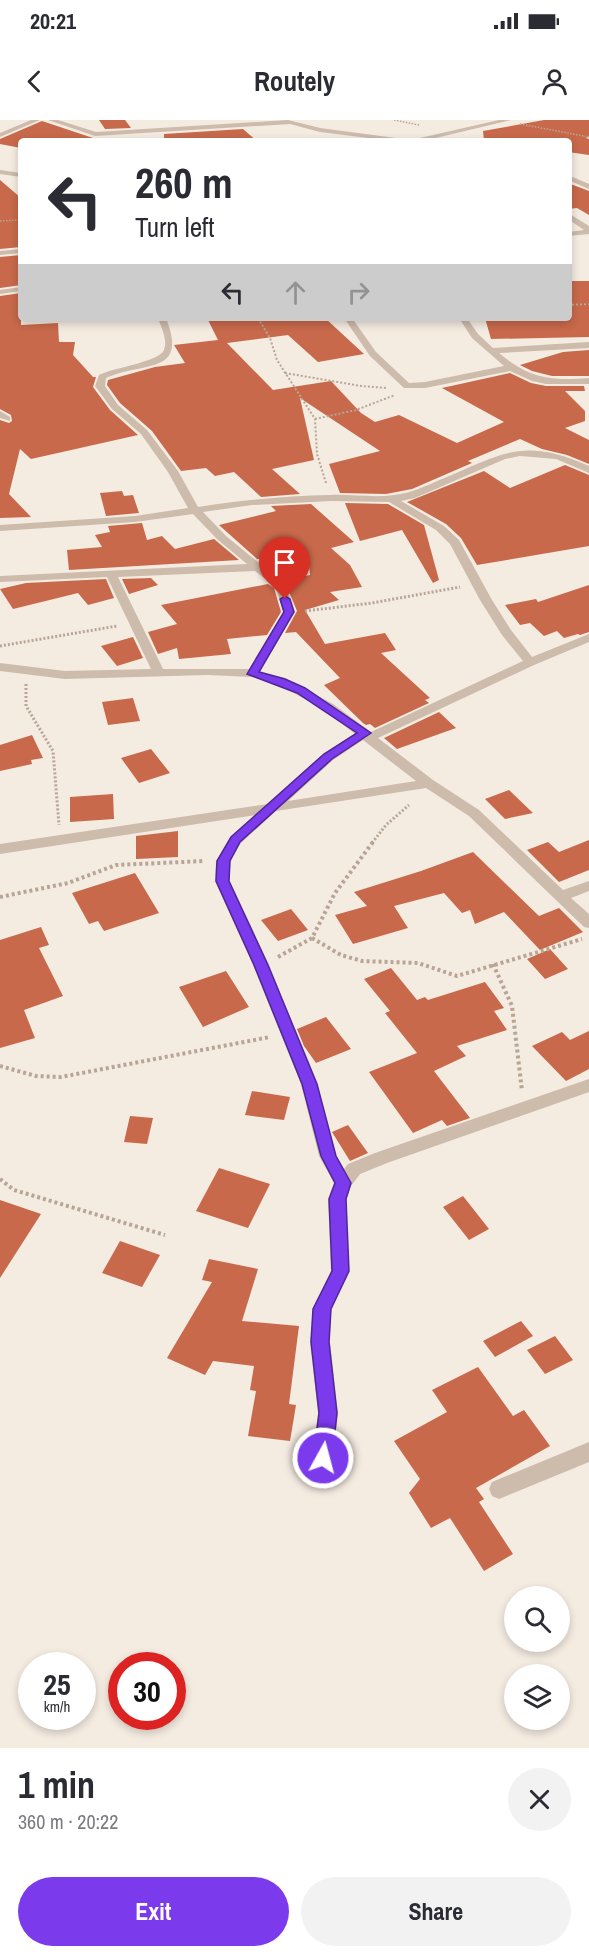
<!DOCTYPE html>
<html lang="en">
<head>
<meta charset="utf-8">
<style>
	:root { --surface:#fff; --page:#f2f2f3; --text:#2b2b33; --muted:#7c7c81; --accent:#7c3aed }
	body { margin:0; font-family:"Archivo Narrow",sans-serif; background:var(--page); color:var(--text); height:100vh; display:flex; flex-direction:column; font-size:22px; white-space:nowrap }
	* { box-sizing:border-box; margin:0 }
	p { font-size:20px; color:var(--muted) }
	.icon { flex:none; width:33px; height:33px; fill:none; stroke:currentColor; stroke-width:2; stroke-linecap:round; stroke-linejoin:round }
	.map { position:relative; height:1628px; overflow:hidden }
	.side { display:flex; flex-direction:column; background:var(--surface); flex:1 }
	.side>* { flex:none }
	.guide { position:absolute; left:18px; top:18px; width:554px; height:183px; border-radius:6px; box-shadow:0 3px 9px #0003; background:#fff; color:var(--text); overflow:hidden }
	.buttons { position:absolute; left:504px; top:1466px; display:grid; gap:12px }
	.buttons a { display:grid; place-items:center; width:66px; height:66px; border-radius:50%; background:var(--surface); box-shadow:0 3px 9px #0003; font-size:30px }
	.speed { position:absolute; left:18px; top:1532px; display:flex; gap:12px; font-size:30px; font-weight:700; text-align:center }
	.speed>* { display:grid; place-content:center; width:78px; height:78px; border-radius:50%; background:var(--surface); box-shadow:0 3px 9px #0003; line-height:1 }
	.speed small { font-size:15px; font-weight:400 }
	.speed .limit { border:9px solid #d22; background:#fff; color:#111 }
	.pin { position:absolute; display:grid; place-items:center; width:51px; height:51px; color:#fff; margin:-62px -26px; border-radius:50% 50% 50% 0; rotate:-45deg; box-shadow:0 0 6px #0007 }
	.pin .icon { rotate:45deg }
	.me { position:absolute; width:66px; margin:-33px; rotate:7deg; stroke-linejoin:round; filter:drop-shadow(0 0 4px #0008) }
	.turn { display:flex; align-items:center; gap:21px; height:126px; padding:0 18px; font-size:27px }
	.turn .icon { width:78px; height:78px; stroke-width:2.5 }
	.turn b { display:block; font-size:42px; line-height:51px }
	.lanes { display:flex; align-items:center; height:57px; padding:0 18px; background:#0003; justify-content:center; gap:30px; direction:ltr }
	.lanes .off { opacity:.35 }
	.round { display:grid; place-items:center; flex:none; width:63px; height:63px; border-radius:32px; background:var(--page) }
	.head { display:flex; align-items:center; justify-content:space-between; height:102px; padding:0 18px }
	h1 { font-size:36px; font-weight:800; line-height:45px }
	.button { display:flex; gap:12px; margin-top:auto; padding:12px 18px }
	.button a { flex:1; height:69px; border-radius:36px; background:var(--accent); color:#fff; font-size:24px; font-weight:800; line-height:69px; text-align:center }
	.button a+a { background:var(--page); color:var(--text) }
	.status { display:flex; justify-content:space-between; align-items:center; height:42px; padding:0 30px; background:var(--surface); direction:ltr }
	.status svg { height:16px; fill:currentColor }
	header { display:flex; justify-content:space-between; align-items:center; height:78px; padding:0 18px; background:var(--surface); font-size:27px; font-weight:800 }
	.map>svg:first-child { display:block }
</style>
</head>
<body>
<div class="status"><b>20:21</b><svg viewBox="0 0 49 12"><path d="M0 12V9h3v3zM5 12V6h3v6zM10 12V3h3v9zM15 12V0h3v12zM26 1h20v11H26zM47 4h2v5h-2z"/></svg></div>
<header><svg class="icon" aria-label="back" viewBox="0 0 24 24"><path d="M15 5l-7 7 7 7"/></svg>Routely<svg class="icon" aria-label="person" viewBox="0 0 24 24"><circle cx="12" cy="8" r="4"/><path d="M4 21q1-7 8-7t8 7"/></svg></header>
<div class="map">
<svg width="589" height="1628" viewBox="0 0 589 1628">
	<rect width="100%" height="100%" fill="#f4ebe1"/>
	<!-- building -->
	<path fill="#c8694b" d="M99,0H125L131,8L105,9Z
		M544,0H589V16L586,18L589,19V35L568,32V21H484L483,11Z
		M42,1L93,18L92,21H21V28L0,24V19Z
		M243,9L257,21H164V14Z
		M0,60L21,78V127L0,129Z
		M568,63L589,71V95L577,88L568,89Z
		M21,135V165L0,168V137Z
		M568,161H589V217L491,219L485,198H534L536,201L568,199Z
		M21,173V205L58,203L59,222H75L73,235L93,257H96L93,267L110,290L138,315L31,339L20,329L9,374L31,397L0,398V300L9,303L12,301L11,295L0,289V176Z
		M207,198H325L364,234L318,242L288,215L227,223L273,270L331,261L361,293L375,302L399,295L457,323L504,302L442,268L510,253L531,263L546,266H584L585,271H565L585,291V301L565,308L589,320V344L567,335L542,329L520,319L468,341L472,343L412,369L386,374L340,373L329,344L380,331L300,278L314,340L272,349L300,374L261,377L234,352L215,356L206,348L181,351L152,311L120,283L107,265L108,260L155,247L185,243L174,225L218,220Z
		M589,230V256H552L532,251L520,245L563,232Z
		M565,345L589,355V426L477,445L461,418L446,404L407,382L484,351L510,368Z
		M122,371L124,376L133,375L139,393L106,396L100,373Z
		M345,383L388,384L424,405L439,460L433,463L402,410L360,421Z
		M311,384L354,422L331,428L350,445L362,467L330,472L339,480L305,490L325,524L385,513L396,530L381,533L430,578L425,580L429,583L375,608L370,604L366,605L363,603L324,565L340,558L296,512L285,513L297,491L284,460L310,455L308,435L257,439L219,405L276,391L271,386Z
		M142,403L147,420L162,416L175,429L214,419L239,440L69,450L67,430L102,427L95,415L110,412L108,406Z
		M151,458L158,465L129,474L122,459Z
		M106,459L114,478L88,485L78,473L13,489L0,469L26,463Z
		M268,464L274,468L281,492L267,515L227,519L231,534L179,539L177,528L158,534L148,512L177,504L161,485Z
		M589,465V512L580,515L578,514L564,518L557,511L544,516L530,503L520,505L505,485L536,479L538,482Z
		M133,517L143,538L117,546L101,526Z
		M133,578L140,601L108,605L102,582Z
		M439,592L456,608L397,629L384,618Z
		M32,615L43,638L31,640L32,644L0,651V625Z
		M151,629L170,653L139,663L121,638Z
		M509,670L533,693L505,699L485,679Z
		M113,674L114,699L70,702V677Z
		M178,711V737L136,739V716Z
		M589,720V750L559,762L527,730L548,722L559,732Z
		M473,732L539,796L559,788L583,812L540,830L504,792L475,804L470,790L462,793L444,773L394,786L408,808L353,824L335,795L367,786L354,772L421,751Z
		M135,753L159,793L104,811L98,801L89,804L72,773Z
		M291,789L308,810L278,821L261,800Z
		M41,807L49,825L39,828L63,876L24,890L35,918L0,928V820Z
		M550,829L568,849L545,859L527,839Z
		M391,848L417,880L425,877L428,880L485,862L504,888L494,891L507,910L457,926L466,936L434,951L470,998L447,1006L442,1000L413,1013L369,952L417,933L385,893L390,891L364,859Z
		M226,851L249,887L203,907L179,867Z
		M326,897L351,929L316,943L304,926L297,909Z
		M589,911V949L566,961L532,926L562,912L570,920Z
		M252,971L290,977L284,1000L245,995Z
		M130,996L153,998L147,1024L124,1022Z
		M348,1005L368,1033L350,1041L332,1012Z
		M219,1048L270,1064L248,1108L196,1091Z
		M463,1076L489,1109L469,1120L443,1087Z
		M0,1080L41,1094L0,1158Z
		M120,1121L160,1135L142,1167L102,1153Z
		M209,1139L258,1149L242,1201L299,1206L289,1284L296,1285L290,1321L248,1316L256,1271L250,1270L254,1246L213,1241L205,1255L167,1238L212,1162L202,1160Z
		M521,1201L533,1216L495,1237L483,1221Z
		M555,1216L573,1240L545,1254L527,1230Z
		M478,1247L513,1296L524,1290L550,1326L476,1368L484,1379L479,1382L513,1434L484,1451L450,1398L431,1408L409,1373L420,1359L394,1321L447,1292L432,1270Z"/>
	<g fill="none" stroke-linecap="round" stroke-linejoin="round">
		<!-- path-far3 -->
		<path stroke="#b9a596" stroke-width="1.5" stroke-dasharray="1.5 1.5" stroke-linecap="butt" d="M394,0L419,5
			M520,4L589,17
			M0,101L21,100"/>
		<!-- path-far2 -->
		<path stroke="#b9a596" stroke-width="2" stroke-dasharray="2 2" stroke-linecap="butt" d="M568,185L589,184
			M258,198L270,218L277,240L315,299L317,334L326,363
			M285,253L361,266L387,268
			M315,299L356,290L395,275"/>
		<!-- path-far1 -->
		<path stroke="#b9a596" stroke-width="3" stroke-dasharray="2 2" stroke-linecap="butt" d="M305,491L372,483L460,467
			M0,526L117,506
			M26,564V586L53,631L59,705
			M372,723L386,705L409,685"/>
		<!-- path -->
		<path stroke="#b9a596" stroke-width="4" stroke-dasharray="3 3" stroke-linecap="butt" d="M0,777L68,763L116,745L204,741
			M312,818L341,835L362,841L418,843L457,856L582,819
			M278,837L312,818L335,773L373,722
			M493,844L512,886L522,971
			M0,946L36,956L61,957L270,917
			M0,1059L14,1070L165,1115"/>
		<!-- street -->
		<path fill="#cdbbac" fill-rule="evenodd" d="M31,0H40L0,17V13Z
			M48,0H58L96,12L288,0L320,8L411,20L499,0H511L423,21H392L320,12L290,4L95,16Z
			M0,50L21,53V57L0,54Z
			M568,55L589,64V69L568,60Z
			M568,93L589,106V114L568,116V112L584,110L568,99Z
			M21,129V133L0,135V131Z
			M21,167V171L0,174V170Z
			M158,198H166C189,256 143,241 106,258L105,266L118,285L147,310L178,351L198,387C242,380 286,376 330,375C351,374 373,378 394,375C411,373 426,366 442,359C503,333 524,317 589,346V353L556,339L520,336L505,339L415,378L401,381L444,406L459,420L492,480L511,510L532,537L589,514V522L534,545L378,618L433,660L479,690L563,770L589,761V771L571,778L589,794V808L584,807L469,696L426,668L276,691L241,723L230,741L229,761L269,845L317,964L336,1035L344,1049L348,1044L375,1033L589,959V972L387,1043L360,1054L351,1066L346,1079L349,1151L331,1189L330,1222L338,1293L333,1338L330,1345L323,1348L316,1345L313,1338L318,1293L310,1222L313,1189L331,1151L328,1079L334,1063L319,1036L301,964L253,845L215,761L216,741L231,717L256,695L0,734V724L268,684L323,634L355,614L325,590L277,564L252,557L207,555L65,559L0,551V543L65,551L151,549L107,457L0,462V456L247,444L218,420L193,394L135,402L0,411V405L135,396L188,388L168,352L141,314L112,289L95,266L99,255C112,248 159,242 164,230C168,220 161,207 158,198ZM331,381L389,382L436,410L450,424L480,480L502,515L523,541L371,612L333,584L285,558L260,551L295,492L285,464L226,416L203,392L252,385ZM255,451L276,467L283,492L249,549H163L118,457ZM363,620L416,661L288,681L333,640Z
			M344,198H352L376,232L409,263L425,262L504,246L472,218L459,198H467L478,214L493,228L589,222V228L499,233C530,259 550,261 589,258V264H546L532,261L510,251L425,268H404L370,236Z
			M0,291L10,297V301L0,298Z
			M589,1322V1342L499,1379L492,1376L489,1369L492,1362Z"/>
	</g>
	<!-- route -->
	<path fill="#7c3aed" stroke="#51269a" stroke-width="1.5" d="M285,476L290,479L294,492L259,552L285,559L305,568L371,613L332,639L240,722L230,741L229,761L268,845L317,964L336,1036L351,1063L346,1079L349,1151L331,1189L329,1222L337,1293L332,1338L329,1344L323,1346L316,1344L313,1338L319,1293L311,1222L313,1189L332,1151L329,1079L335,1063L321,1036L302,964L254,845L216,761L217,741L231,717L324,634L357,613L297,573L247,554L284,492L280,479Z"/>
</svg>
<div class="buttons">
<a><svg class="icon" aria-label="search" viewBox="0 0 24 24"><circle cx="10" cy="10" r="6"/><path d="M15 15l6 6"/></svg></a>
<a><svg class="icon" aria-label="layers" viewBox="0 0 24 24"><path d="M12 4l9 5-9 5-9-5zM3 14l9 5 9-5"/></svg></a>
</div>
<div class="speed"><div>25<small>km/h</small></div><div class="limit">30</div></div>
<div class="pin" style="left:285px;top:479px;background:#d93025"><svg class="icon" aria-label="arrive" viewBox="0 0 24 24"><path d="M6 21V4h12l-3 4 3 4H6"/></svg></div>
<svg class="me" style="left:323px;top:1338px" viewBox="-20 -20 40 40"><circle r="17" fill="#7c3aed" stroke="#fff" stroke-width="3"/><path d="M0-11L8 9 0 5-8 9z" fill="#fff"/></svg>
<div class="guide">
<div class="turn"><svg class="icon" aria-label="left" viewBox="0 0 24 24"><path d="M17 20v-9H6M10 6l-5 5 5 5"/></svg><div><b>260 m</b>Turn left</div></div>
<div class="lanes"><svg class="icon" aria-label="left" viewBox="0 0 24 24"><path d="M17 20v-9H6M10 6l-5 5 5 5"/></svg><svg class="icon off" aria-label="ahead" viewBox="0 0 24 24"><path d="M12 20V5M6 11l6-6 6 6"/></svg><svg class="icon off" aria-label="right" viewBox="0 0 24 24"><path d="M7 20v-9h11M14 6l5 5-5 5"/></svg></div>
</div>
</div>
<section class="side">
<div class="head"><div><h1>1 min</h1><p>360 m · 20:22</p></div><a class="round"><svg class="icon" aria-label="close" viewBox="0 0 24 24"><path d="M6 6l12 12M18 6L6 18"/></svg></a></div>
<div class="button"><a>Exit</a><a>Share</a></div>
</section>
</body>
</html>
